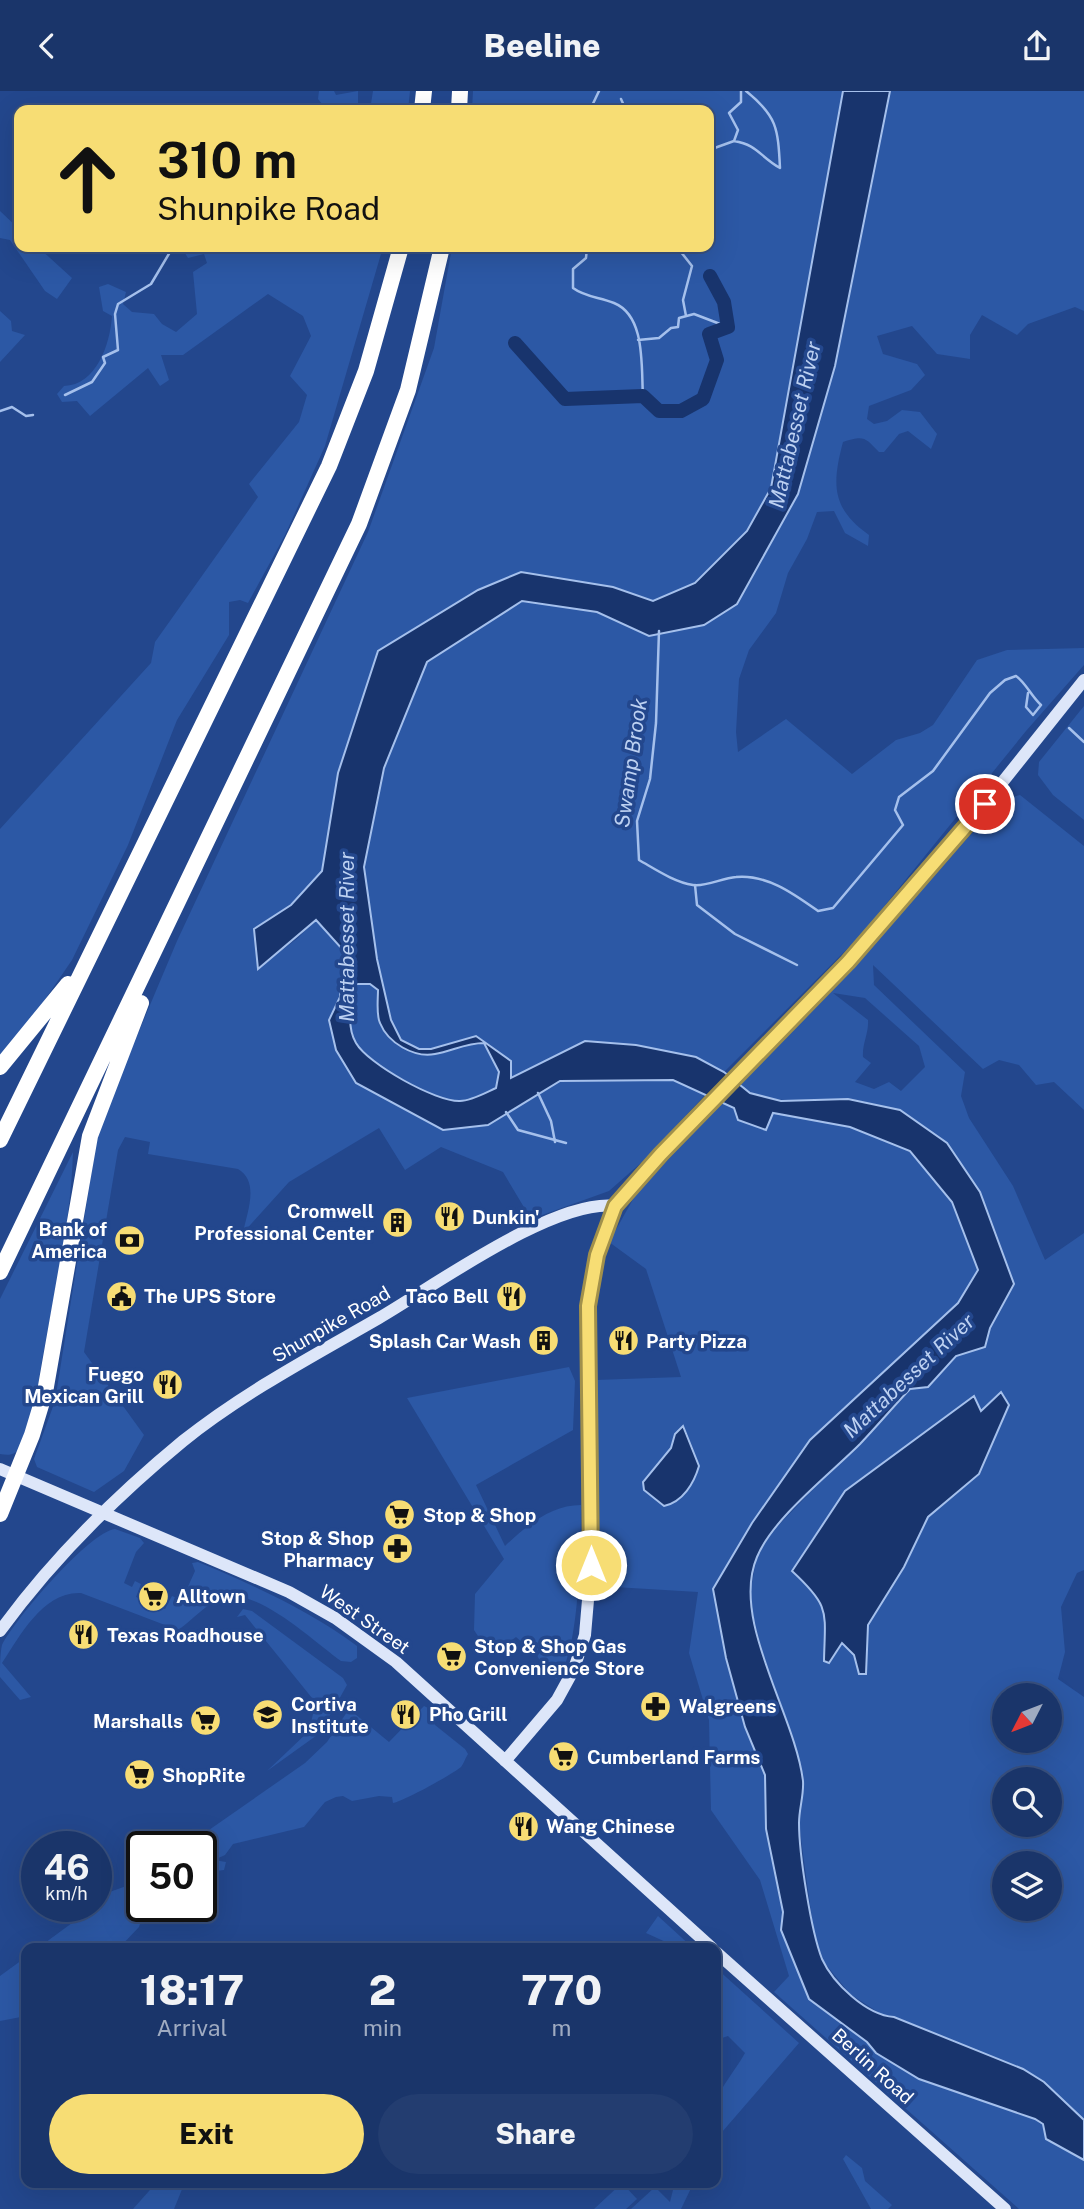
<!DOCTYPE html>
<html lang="en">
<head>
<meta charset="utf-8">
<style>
	:root { --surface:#1a356a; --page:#233d70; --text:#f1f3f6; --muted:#9fabc1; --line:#38507e; --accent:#f7dd74 }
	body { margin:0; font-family:"Public Sans",sans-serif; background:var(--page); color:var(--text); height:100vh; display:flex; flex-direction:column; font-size:26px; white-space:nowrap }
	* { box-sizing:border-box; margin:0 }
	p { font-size:23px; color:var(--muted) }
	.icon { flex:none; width:38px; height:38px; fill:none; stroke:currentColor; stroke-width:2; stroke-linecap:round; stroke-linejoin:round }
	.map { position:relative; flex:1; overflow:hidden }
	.drawer { position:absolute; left:21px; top:1852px; width:700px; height:245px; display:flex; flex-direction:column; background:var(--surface); border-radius:14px; box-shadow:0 7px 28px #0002,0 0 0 2px var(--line) }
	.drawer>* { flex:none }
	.guide { position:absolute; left:14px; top:14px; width:700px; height:147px; border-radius:14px; box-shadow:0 7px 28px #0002,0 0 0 2px var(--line); background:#f7dd74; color:#111; overflow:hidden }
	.needle { width:46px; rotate:228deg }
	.tools { position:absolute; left:992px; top:1592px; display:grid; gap:14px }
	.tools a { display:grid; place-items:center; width:70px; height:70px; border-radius:50%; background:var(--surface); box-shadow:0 7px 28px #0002,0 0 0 2px var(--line); font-size:35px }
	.speed { position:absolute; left:21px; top:1740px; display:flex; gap:14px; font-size:35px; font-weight:700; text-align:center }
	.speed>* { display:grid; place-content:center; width:91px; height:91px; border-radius:50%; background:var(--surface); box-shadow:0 7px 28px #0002,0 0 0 2px var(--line); line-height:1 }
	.speed small { font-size:18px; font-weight:400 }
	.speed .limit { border:4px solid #111; border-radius:10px; background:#fff; color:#111 }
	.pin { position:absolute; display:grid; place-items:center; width:60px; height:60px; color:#fff; margin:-30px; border:4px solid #fff; border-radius:50%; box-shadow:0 2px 7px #0007 }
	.me { position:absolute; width:77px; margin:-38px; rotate:0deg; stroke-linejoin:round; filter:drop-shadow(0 0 5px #0008) }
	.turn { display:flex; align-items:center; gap:24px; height:147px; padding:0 28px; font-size:32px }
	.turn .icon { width:91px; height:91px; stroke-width:2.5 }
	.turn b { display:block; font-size:49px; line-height:60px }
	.eta { display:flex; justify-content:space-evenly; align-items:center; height:119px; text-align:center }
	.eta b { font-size:42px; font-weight:800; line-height:49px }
	.button { display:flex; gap:14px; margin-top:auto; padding:14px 28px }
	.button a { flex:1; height:80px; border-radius:42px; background:var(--accent); color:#111; font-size:28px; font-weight:800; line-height:80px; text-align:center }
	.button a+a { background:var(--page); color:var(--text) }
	header { display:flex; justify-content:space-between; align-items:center; height:91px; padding:0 28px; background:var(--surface); font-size:32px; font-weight:800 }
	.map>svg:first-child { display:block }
</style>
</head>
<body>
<header><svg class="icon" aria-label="back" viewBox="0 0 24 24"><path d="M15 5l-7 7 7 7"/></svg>Beeline<svg class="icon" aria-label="share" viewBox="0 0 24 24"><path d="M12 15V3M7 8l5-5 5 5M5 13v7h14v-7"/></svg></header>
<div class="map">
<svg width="1084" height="2118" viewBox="0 0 1084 2118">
	<rect width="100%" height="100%" fill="#23478d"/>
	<!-- green -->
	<path fill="#2c58a5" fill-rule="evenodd" d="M319,0H334L336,4L358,0V19H327L318,8Z
		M373,0H410L408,19H370Z
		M473,0H1084V220L1075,216L1028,233L1017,244L982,224L970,244V268L937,263L912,235L877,245L883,263L917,273L925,284L911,299L869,315L867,328L874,333L887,330L902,319L920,321L937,343L931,358L908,340L899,343L884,361H879C865,347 865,344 843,351C832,393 831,417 869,444L868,455L845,442L834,420L817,421L807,448L788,482L776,522L749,559L739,588L736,641L738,661L786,628L852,683L896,649L920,642L933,634L977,569L1007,559L1084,557V574L1026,640L861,844L724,981L696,966L636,954L585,950L511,987V970L476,945L431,958H419L401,949L391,929L377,868L364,776L384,677L444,520L338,682L322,780L291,814L254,837L258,877L298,847L315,829L344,860L340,906L329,929L336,959L488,1034L560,990L673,989L706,1003L643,1070L609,1100L531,1128L503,1081L441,1056L405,1079L379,1037L289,1091L243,1142C247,1121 260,1091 238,1078L148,1063L150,1051L125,1046L118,1059L84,1261L144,1344L124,1380L94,1401L37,1376L34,1368L55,1310L99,1035L177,850L368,441L434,257L452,156H709V19H472Z
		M0,120L19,138V156H38L72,187L57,208L45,200L10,149L0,147Z
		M181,156H383L325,355L285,444L248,512L240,509L229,511V544L177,629L128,754L72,869L33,926L0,965V738L151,572L155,551L258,406L249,393L299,331L307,304L290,285L311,245L303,225L268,203L183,264H161L169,289L160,295L148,277L90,325L77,310L62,311L57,303L64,295C96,294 110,254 112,225L103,220L99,196L108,193L126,201L123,213L132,221L154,223L162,233L176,241L197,223L193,181L207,172L204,163L188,167Z
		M0,220L11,230L12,240L25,244L0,271Z
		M1084,615V729L1053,704L1038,684L1039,671Z
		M1020,704L1084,755V1019L1054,991L1036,994L1019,974L999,969L983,978L873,874L874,894L965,981L961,1005L969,1027L1013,1095L1045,1169L1084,1142V1479L1077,1482L1061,1516L1065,1561L1058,1588L1084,1606V2029L1044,1991L981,1961L894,1926L884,1925L850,1903L823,1870L814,1843L799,1733L803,1692L794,1648L764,1568L749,1508L757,1465L771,1442L910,1298L928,1296L956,1265L985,1256L990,1237L1014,1193C1003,1163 994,1131 980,1103C952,1045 897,1006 832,1008C800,1009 766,1014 739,994L831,901L988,724L1005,708ZM833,902L865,907L919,955L925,976L901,1000L889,991L874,998L855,991L871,972L863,966C862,953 869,942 868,929ZM1000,1301L979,1383L928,1426L904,1476L868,1534L866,1583H859L854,1564L842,1551L829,1571L824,1570L825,1523L818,1504L793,1480L973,1305L981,1321ZM1004,1605H1050V1650H1004ZM1004,1689H1050V1734H1004ZM1004,1773H1050V1818H1004Z
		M354,893H370L378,899L379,932L395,950L433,963L468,952H484L499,981L496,997C485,1002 472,1010 460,1010C436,1011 368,973 356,953C346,935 352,912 354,893Z
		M722,1011L767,1039L773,1022L850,1036L910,1060L952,1111L978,1179L958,1212L810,1349L752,1432L713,1498L726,1567L745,1636L765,1684L766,1738L783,1821L781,1839L809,1908L867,1951L876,1962L1035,2028L1043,2033L1046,2048L1084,2069V2118H1019L774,1901L789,1885L760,1789L711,1719L709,1629L689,1562L698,1501L598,1495L596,1289L681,1286L646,1178L609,1151L636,1103Z
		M73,1061C71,1128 56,1193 44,1259C38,1288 35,1333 19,1358C14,1365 7,1364 0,1363V1208Z
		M569,1276L575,1290L573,1339L476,1394L505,1455C526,1435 551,1414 581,1414C581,1449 580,1563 557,1588L547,1584L537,1564L516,1546L491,1565L474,1539L475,1503L504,1468L407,1307Z
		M115,1438L140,1447L144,1452L136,1461L124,1492L132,1496L135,1490L141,1493L136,1506L165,1518L172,1505L182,1509L195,1480L192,1472L198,1471C253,1494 309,1519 357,1555V1567L351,1571L341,1570C314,1551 256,1495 223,1507C206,1512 193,1529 178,1539L81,1502C43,1500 20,1545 2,1572L31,1606L20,1609L0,1586C0,1576 0,1562 2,1554C15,1528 89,1441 115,1438Z
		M243,1518L252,1520L343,1587L347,1594L320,1642L267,1680L309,1640L313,1623L308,1613L312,1607L245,1524L237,1526Z
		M424,1615L428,1617L435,1634L465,1658L468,1663C465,1668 463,1674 461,1676C453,1683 402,1711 393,1712L392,1706L379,1705L352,1710L343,1705L336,1706L325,1711L304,1736L233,1753L225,1764L214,1769L226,1771L224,1779L201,1782V1755H186L305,1672L327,1651L349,1618L389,1651Z
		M142,1786V1815H164L144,1820L139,1836L119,1857H38L106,1807L104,1803L132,1793Z
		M658,1825L693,1857H679L646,1842Z
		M26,1866V1925L0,1930V1885Z
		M716,1877L799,1952L716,2048C716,2035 714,2020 717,2009C721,1995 737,1977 745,1962L728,1945L716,1949Z
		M846,2064L862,2077L865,2090L892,2114L888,2118H871L843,2068Z
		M157,2091H185L174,2118H133Z
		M675,2091H694L681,2118H631L655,2096L670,2111Z
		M622,2092L637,2108L626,2118H594Z"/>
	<!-- water -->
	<path fill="#18346d" stroke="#a5c0ec" stroke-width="2" fill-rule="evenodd" d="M843,0H890L835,275L798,403L737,513L704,534L649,545L597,521L522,510L427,571L384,677L364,776L377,868L391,929L401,949L419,958H431L476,945L511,970V987L585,950L636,954L696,966L724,981L750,1002L781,1010L848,1008L900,1019L947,1052L980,1101L1014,1193L990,1237L985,1256L956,1265L928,1296L910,1298C893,1316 877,1335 860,1353C829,1384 773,1427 757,1466C730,1529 795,1623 803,1690C804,1704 799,1718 799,1732C799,1763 811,1840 822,1868C833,1892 866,1924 894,1926L1023,1978L1044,1991L1084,2029V2069L1046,2048L1043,2033L1035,2028L919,1988L876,1962L867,1951L809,1908L781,1839L783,1821L766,1738L765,1684L745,1636L726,1567L713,1498L752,1432L810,1349L958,1212L978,1179L952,1111L910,1060L850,1036L773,1022L766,1039L738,1029L734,1017L673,989L560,990L488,1034L443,1039L356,992L336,959L329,929L340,906L344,860L316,829L258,878L254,838L291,814L322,780L338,682L378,560L478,499L521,481L613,496L653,510L695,492L747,440L771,397ZM355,893H370L378,899C378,908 376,924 380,932C388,952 414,967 435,963C452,960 466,952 484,952L499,981L496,997C485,1002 471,1010 460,1010C436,1011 368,973 356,952C346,936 351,911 355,893Z
		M1001,1301L1009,1314L979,1383L928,1426L904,1476L868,1534L866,1583H859L854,1564L842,1552L829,1572L824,1570C825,1520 831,1516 792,1480L845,1400L974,1305L981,1320Z
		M683,1335L699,1375C694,1392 683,1411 664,1415L644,1399L643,1391L671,1357L675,1343Z"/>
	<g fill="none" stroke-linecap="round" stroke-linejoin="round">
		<!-- stream -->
		<path stroke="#a5c0ec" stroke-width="2.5" d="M621,8L625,17L632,19
			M590,19L599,0
			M734,50C758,54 759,65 780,77C778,37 777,25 746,0
			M709,59L734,50L738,39L729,22L741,11V0
			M587,156L586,167L573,178V197C585,206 599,206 614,212C646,225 641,276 643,305
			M677,156L692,175L683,209L686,225
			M638,249L659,247L671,237L678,236L679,227L694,223L728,236
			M65,304L92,291L105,272L103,266L118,259L115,223L118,213L151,193L173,156
			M0,320L12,316L26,325L33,324
			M659,540L656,632L650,688L637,730L639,769C655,778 674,791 693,794C706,796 722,787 736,786C767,783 794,803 818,820L833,817L903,734L895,719L899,706L933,680L990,602L1005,589L1016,585C1026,592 1031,605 1041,614L1033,624L1026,616L1028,602
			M1069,637L1084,651
			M695,794L697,814L735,843L797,874
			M538,1002L551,1030L555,1051
			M506,1021L518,1039L566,1052"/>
		<!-- river -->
		<path stroke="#18346d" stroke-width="14" d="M515,252L565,308L643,305L659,320H681L703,308L717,269L709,243L728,236L724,211L710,185"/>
		<!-- secondary -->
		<path stroke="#dde6f9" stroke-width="12" d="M0,1378L289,1501L335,1527L396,1571L712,1857
			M0,1540C51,1470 115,1406 183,1350C243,1302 313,1265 379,1227C434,1195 555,1107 616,1115
			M505,1670L557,1609L574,1578L585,1544L591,1474L588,1216L597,1164L616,1115L661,1063L800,923L894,820L973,728L1084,589
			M716,1861L1005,2118"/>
		<!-- motorway -->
		<path stroke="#fff" stroke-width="16" d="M422,19L424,0
			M459,19L460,0
			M0,976L68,893
			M0,1049L329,375L366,280L401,156
			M0,1181L359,433L408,299L442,156
			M0,1423L32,1344L45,1301L90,1045L141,912"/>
	</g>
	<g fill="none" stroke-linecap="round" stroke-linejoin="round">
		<defs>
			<path id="route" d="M591,1474L588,1215L597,1164L615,1115L661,1063L848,871L985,713"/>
		</defs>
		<!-- route casing -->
		<use href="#route" stroke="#a1904b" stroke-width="18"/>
		<!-- route -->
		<use href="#route" stroke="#f7dd74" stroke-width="12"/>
	</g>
	<!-- icons -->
	<defs>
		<symbol id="restaurant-disc" viewBox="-11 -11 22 22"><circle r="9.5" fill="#f7dd74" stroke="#23478d"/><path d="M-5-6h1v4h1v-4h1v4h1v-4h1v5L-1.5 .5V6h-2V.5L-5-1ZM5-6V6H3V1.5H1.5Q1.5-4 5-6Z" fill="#111"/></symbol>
		<symbol id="building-disc" viewBox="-11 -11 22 22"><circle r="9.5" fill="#f7dd74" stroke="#23478d"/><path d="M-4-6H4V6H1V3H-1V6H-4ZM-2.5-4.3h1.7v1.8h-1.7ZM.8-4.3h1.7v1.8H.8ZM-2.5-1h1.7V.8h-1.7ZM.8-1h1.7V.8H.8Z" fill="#111"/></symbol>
		<symbol id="bank-disc" viewBox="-11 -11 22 22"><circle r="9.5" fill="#f7dd74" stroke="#23478d"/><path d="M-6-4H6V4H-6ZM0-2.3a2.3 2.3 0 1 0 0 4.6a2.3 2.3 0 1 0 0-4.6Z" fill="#111"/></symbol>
		<symbol id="civic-disc" viewBox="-11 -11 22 22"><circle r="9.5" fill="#f7dd74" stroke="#23478d"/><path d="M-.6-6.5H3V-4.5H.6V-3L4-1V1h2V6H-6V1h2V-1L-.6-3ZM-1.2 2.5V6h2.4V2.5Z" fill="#111"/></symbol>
		<symbol id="supermarket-disc" viewBox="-11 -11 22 22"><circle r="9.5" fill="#f7dd74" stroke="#23478d"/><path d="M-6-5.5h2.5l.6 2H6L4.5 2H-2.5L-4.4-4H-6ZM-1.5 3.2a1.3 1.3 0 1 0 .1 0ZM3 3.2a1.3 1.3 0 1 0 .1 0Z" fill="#111"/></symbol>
		<symbol id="pharmacy-disc" viewBox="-11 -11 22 22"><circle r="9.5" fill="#f7dd74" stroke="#23478d"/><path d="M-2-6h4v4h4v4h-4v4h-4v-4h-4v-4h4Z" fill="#111"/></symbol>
		<symbol id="school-disc" viewBox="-11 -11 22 22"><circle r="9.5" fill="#f7dd74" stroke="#23478d"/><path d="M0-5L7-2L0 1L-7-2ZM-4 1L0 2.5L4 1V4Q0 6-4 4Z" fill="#111"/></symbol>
	</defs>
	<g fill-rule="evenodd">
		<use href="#restaurant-disc" x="432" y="1108" width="35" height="35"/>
		<use href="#building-disc" x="380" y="1114" width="35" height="35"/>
		<use href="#bank-disc" x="112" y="1132" width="35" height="35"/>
		<use href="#civic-disc" x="104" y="1188" width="35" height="35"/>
		<use href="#restaurant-disc" x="494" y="1188" width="35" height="35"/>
		<use href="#building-disc" x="526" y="1232" width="35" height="35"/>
		<use href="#restaurant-disc" x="606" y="1232" width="35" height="35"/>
		<use href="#restaurant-disc" x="150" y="1276" width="35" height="35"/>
		<use href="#supermarket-disc" x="382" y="1406" width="35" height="35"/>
		<use href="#pharmacy-disc" x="380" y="1440" width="35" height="35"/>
		<use href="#supermarket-disc" x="136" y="1488" width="35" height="35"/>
		<use href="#restaurant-disc" x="66" y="1526" width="35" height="35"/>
		<use href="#supermarket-disc" x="434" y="1548" width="35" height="35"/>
		<use href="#pharmacy-disc" x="638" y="1598" width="35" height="35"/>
		<use href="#restaurant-disc" x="388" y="1606" width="35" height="35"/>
		<use href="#school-disc" x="250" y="1606" width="35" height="35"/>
		<use href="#supermarket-disc" x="188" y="1612" width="35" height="35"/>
		<use href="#supermarket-disc" x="546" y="1648" width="35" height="35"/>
		<use href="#supermarket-disc" x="122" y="1666" width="35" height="35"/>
		<use href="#restaurant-disc" x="506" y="1718" width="35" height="35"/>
	</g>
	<g text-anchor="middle" stroke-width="7" stroke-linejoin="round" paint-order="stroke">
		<!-- poi labels -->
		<g font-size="19" font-weight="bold" fill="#fff" stroke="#23478d" text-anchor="start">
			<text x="374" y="1127" text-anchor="end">Cromwell<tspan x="374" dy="22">Professional Center</tspan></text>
			<text x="472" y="1133">Dunkin'</text>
			<text x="107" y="1145" text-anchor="end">Bank of<tspan x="107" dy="22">America</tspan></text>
			<text x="144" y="1212">The UPS Store</text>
			<text x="489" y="1212" text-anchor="end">Taco Bell</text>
			<text x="521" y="1257" text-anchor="end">Splash Car Wash</text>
			<text x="646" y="1257">Party Pizza</text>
			<text x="144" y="1290" text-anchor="end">Fuego<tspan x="144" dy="22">Mexican Grill</tspan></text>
			<text x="423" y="1431">Stop &amp; Shop</text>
			<text x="374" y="1454" text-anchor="end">Stop &amp; Shop<tspan x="374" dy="22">Pharmacy</tspan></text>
			<text x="176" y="1512">Alltown</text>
			<text x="107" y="1551">Texas Roadhouse</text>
			<text x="474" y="1562">Stop &amp; Shop Gas<tspan x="474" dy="22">Convenience Store</tspan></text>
			<text x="291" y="1620">Cortiva<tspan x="291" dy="22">Institute</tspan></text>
			<text x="679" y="1622">Walgreens</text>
			<text x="429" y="1630">Pho Grill</text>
			<text x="183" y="1637" text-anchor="end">Marshalls</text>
			<text x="587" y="1673">Cumberland Farms</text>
			<text x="162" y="1691">ShopRite</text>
			<text x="546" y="1742">Wang Chinese</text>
		</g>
		<!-- street labels -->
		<g font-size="19" fill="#fff" stroke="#23478d">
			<text transform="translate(331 1233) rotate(-30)" y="7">Shunpike Road</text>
			<text transform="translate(365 1528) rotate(35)" y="7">West Street</text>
			<text transform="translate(873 1975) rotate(42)" y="7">Berlin Road</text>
		</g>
		<!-- water labels -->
		<g font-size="21" font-style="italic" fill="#bdd1f2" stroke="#23478d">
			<text transform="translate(795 334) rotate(-77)" y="7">Mattabesset River</text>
			<text transform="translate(631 672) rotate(-82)" y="7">Swamp Brook</text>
			<text transform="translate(347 846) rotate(-90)" y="7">Mattabesset River</text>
			<text transform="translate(909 1285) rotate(-43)" y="7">Mattabesset River</text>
		</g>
	</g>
</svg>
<div class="tools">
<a><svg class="needle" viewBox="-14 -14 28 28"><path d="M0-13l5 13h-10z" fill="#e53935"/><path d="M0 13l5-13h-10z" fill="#9fabc1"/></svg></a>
<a><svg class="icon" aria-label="search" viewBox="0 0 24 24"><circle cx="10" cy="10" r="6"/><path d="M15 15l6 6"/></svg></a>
<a><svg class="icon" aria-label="layers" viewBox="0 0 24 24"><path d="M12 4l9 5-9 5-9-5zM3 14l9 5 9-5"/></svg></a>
</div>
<div class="speed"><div>46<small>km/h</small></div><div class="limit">50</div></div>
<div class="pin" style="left:985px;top:713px;background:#d93025"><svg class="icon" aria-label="arrive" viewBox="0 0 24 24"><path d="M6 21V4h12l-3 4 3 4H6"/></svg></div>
<svg class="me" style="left:591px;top:1474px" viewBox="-20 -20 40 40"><circle r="17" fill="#f7dd74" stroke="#fff" stroke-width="3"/><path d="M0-11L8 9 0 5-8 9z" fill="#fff"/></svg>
<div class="guide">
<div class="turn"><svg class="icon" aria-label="ahead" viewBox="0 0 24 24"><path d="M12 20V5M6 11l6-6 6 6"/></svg><div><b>310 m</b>Shunpike Road</div></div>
</div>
<section class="drawer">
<div class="eta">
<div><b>18:17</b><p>Arrival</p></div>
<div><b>2</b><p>min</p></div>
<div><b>770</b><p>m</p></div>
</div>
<div class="button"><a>Exit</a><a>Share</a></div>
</section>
</div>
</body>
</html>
